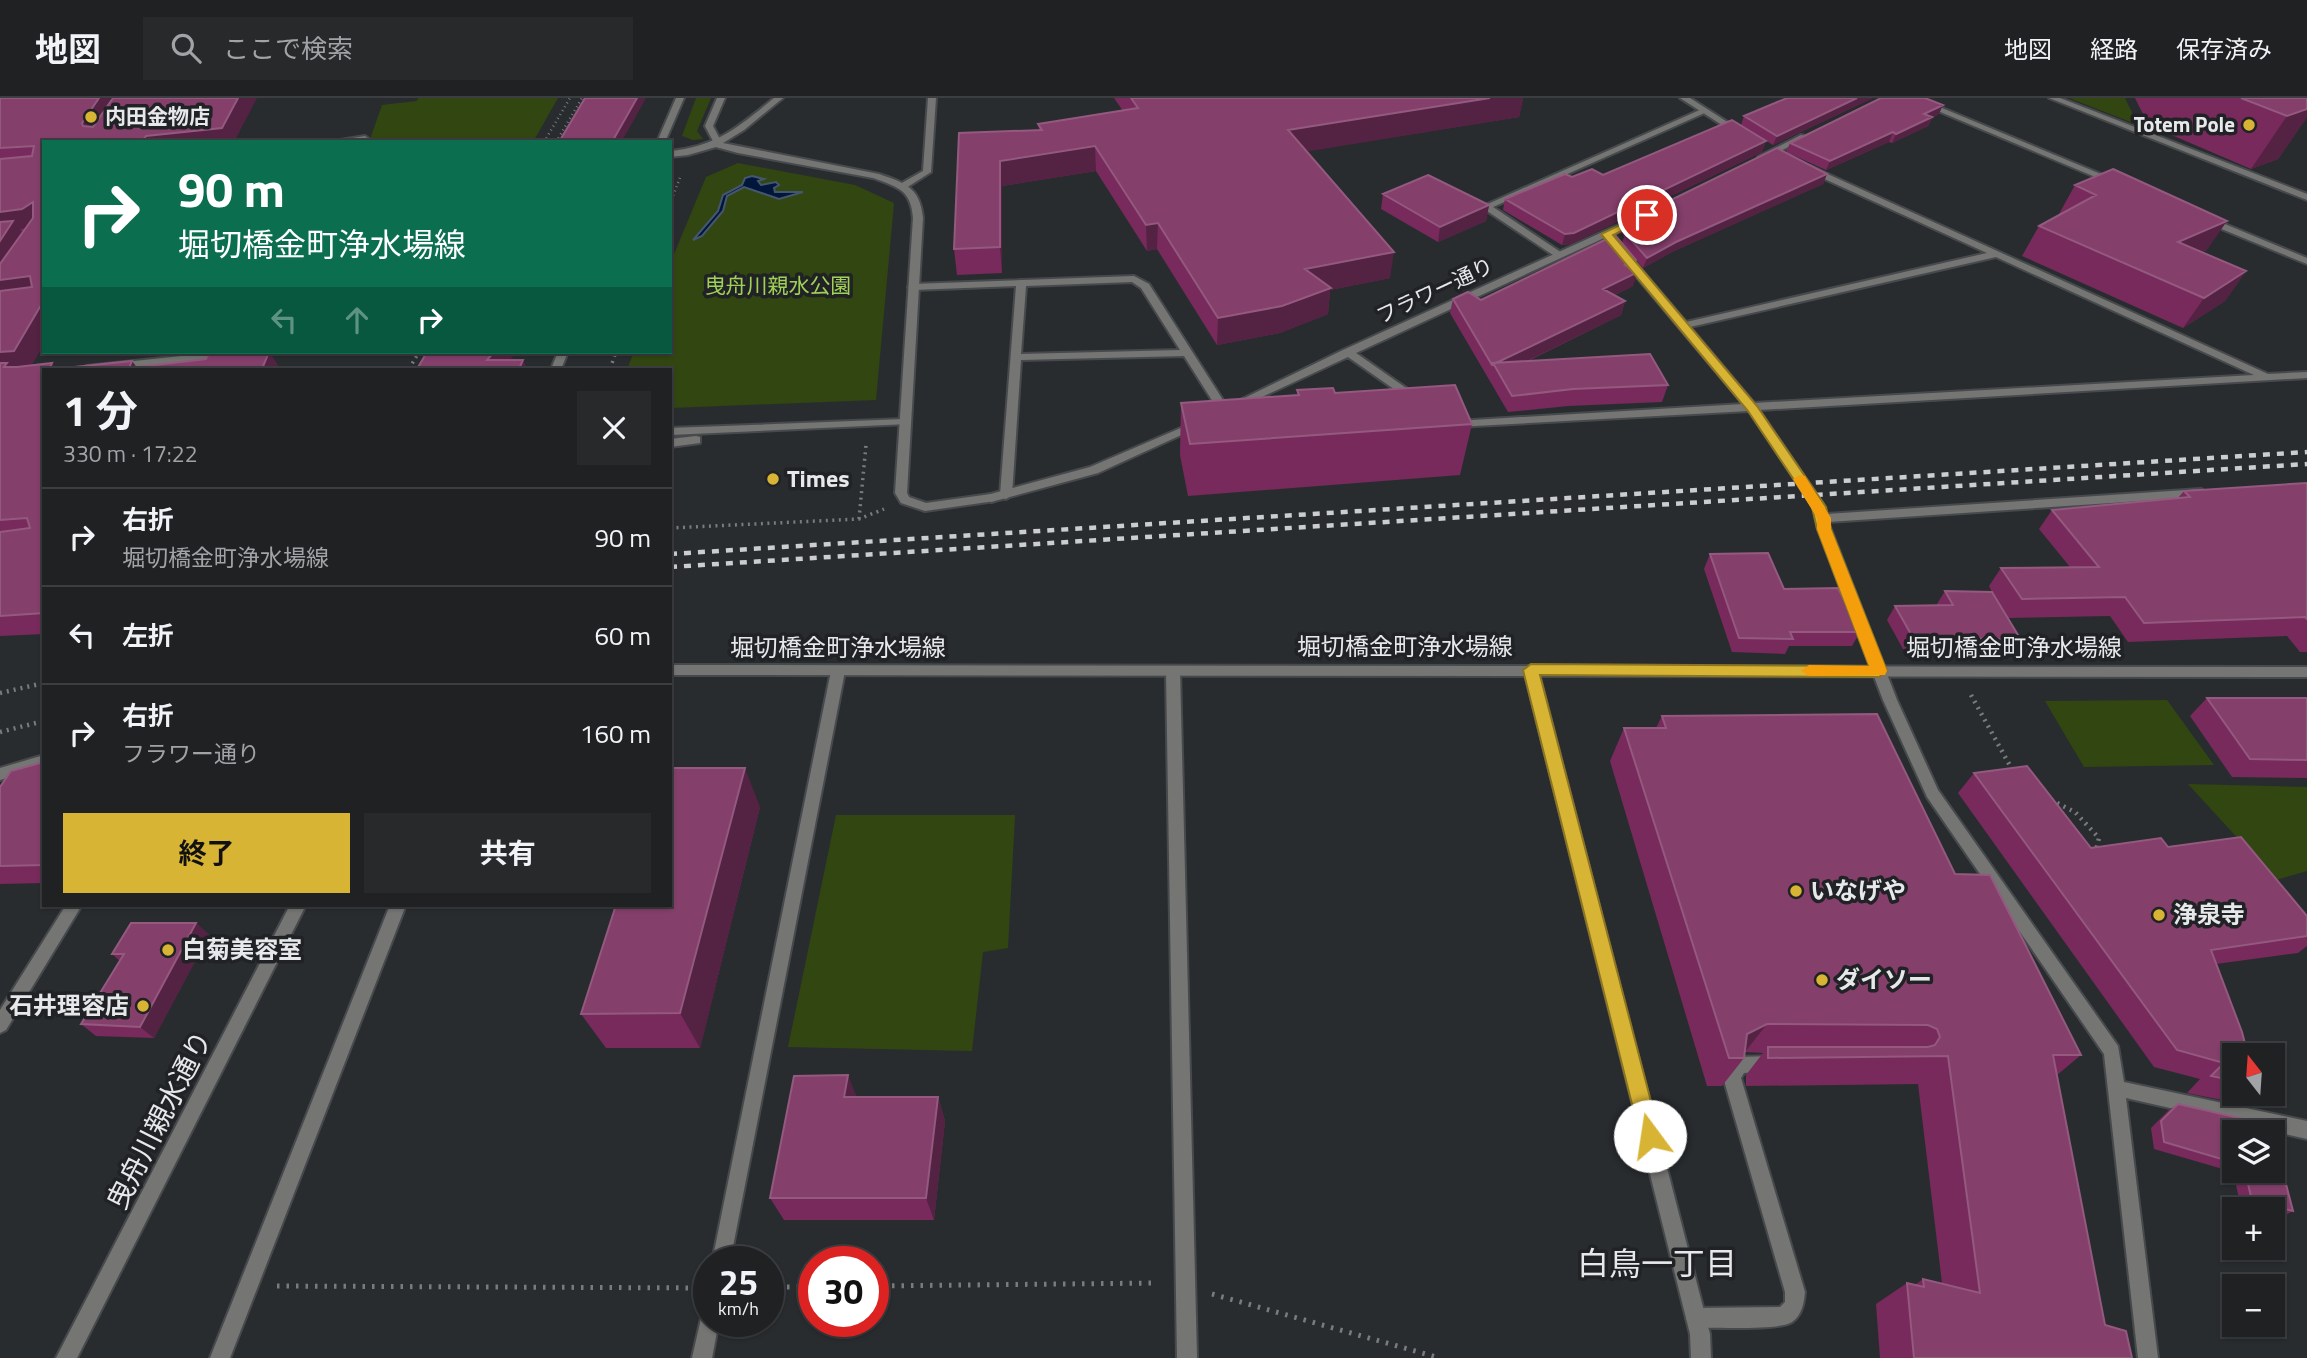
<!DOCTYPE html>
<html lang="ja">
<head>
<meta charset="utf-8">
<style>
	:root { --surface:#1f2123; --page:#27292b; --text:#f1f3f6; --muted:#a1a3a6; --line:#3c3e41; --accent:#d8b434 }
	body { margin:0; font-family:"Titillium Web","Noto Sans JP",sans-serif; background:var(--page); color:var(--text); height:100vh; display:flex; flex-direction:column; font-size:26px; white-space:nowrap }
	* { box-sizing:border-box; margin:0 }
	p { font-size:23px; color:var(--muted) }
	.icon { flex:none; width:38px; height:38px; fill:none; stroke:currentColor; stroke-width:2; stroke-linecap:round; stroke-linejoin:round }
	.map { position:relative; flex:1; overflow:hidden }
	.side { position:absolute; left:42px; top:270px; width:630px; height:539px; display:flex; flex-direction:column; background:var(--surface); border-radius:0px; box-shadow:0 2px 5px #0004,0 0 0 2px var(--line) }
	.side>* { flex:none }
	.top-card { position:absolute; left:42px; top:42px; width:630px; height:214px; border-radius:0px; box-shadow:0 2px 5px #0004,0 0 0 2px var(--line); background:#0b6e4f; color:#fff; overflow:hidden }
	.needle { width:46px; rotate:343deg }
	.fabs { position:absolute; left:2222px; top:945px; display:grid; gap:14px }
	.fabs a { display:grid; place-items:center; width:63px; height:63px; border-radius:0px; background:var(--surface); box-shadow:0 2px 5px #0004,0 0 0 2px var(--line); font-size:35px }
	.speed { position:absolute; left:693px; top:1148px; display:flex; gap:14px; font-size:35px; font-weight:700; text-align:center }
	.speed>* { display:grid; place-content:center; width:91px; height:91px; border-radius:50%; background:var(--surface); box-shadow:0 2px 5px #0004,0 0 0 2px var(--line); line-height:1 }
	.speed small { font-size:18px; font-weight:400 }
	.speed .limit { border:10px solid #d22; background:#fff; color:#111 }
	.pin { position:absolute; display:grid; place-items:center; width:60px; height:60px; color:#fff; margin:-30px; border:4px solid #fff; border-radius:50%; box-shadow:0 2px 7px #0007 }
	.me { position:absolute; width:77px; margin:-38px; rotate:346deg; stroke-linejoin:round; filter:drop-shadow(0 0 5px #0008) }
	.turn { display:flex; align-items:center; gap:24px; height:147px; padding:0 21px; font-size:32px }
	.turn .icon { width:91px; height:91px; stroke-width:2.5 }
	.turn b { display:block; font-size:49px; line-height:60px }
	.lanes { display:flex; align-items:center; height:66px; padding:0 21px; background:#0003; justify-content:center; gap:35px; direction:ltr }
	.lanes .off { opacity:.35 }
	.round { display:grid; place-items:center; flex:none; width:74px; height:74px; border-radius:0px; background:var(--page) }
	.head { display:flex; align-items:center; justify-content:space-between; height:119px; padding:0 21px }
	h1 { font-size:42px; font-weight:700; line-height:52px }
	.cta { display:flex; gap:14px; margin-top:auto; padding:14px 21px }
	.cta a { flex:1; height:80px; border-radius:0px; background:var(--accent); color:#111; font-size:28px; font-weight:700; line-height:80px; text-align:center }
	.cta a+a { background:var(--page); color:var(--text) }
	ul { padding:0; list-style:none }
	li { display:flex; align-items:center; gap:21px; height:98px; padding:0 21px; border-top:2px solid var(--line) }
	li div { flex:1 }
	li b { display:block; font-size:26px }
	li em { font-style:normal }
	header { display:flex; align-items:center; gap:42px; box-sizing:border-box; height:98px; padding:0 35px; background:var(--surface); border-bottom:2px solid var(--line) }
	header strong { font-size:33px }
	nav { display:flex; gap:38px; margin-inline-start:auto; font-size:24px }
	.search { width:490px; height:63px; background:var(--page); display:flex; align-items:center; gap:18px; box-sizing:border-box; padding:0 24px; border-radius:0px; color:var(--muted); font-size:26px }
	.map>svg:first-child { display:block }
</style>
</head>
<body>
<header>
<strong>地図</strong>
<div class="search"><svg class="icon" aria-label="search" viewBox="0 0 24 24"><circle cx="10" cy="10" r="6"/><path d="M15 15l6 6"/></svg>ここで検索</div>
<nav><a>地図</a><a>経路</a><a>保存済み</a></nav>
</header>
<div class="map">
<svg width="2307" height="1260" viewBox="0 0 2307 1260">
	<rect width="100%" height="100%" fill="#292c2f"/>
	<!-- green -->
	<path fill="#324611" d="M418,0H558L533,44H369L382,7L417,3Z
		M696,0H711L697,33L703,41L693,42L682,38Z
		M2069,0H2125L2138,27Z
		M738,65L855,87L894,105L876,302L670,310V271H627L634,254H670V166L706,79Z
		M2167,602L2214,667L2084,669L2045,603Z
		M2188,686L2307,689V773L2276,782Z
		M836,717H1015L1008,850L983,854L972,953L788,949Z"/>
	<!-- water -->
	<path fill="#00173b" stroke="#455670" stroke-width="2" d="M752,78L764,81L758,83L761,87L776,84L779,87L774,90L775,94H803L779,101L744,89L727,98L723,113L702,138L693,142L718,113L723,97L742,87L745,80Z"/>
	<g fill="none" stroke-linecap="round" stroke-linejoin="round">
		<defs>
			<path id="service" d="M1702,11L1709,13L1493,109L1562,155V159H1556L1481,109Z
				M1134,178L1149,186L1230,313L1228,315H1220L1184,258L1021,262L1012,397L1006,401L1002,400L1000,397L1016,188L913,192L908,189L913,186ZM1132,184L1141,190L1180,252L1021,256L1026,188Z
				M904,321L910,324L908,326L670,337V330Z
				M696,338L700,339V345L670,349V341Z
				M1771,958L1777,960L1780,966L1777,972L1744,975L1741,980L1805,1194C1804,1205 1802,1217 1792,1224C1779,1233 1715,1229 1696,1230L1689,1227L1686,1220L1689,1213L1696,1210L1780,1209L1785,1204V1194L1723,979L1733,961L1739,959Z"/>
			<path id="minor" d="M717,0H725L713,28L723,47L719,50L715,47L705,28Z
				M928,0H936L931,74L906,90H900V86L923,73Z
				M1680,0H1690L1743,34L1736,36Z
				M1907,0H1918L2120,84L2112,86Z
				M2049,0H2060L2307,96V102Z
				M1801,37L1808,39L1765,61L1758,59Z
				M365,38L369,41L368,43L328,44Z
				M1810,68L2268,276L2307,274V280L1759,312L1823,406L1827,416L2201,391L2207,395L2201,399L1828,424L1897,602L1938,692L2118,948L2124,984L2307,1023V1041L2126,1000L2158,1260H2138L2104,956L1927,699L1883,602L1818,431L1813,409L1749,313L1456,329L1450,326L1456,323L1743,306L1604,140L1356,255L1419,299V303H1411L1348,259L1238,310L1234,311L1228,308L1343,252L1638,118L1641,119V123L1612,137L1686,224L1987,155L1807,73V69ZM1996,159L2254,277L1754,305L1690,229Z
				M2202,119H2208L2307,160V166L2202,123Z
				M219,254H252L247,257L115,271H82L87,268Z
				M1197,323L1201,324V328L1098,375L991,404L985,400L987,397L1090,369Z
				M1531,567L1538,572L1710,1236L1711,1260H1691L1690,1236L1524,572Z
				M838,568L845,573L730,1164H712L831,573Z
				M1173,568L1180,573L1197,1260H1177L1166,573Z
				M66,807H82L6,932L0,935V912Z
				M390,807H406L230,1260H210Z
				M709,1213V1223H719L712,1260H692L702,1216Z"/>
			<path id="tertiary" d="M676,0H684L665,44H657Z
				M774,0H783L744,32L723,45L879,76C905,85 920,89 923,120L907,395L909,399L926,405L991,396L997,400L995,403L925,413L901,405L895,395L913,120C911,91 897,89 873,80L738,55L716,49L688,57L670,59V53C716,49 740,28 774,0Z
				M558,254H568L561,271H551Z
				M670,567L2307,569V579L670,577Z
				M44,657V669L0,682V670Z
				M290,807H306L77,1260H56Z"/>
		</defs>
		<!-- service casing -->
		<use href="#service" stroke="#474a4d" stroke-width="4"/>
		<!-- minor casing -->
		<use href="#minor" stroke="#474a4d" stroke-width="4"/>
		<!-- tertiary casing -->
		<use href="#tertiary" stroke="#474a4d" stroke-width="4"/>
		<!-- path-far3 -->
		<path stroke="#797b7e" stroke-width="2.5" stroke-dasharray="1 3.5" stroke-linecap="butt" d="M544,44L570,0
			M556,44L582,0
			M670,106L681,77"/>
		<!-- path-far2 -->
		<path stroke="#797b7e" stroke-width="3.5" stroke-dasharray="2 4.5" stroke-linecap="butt" d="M409,271L419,254
			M610,271L616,254
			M859,421L866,347
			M670,430L859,421L884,411"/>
		<!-- path-far1 -->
		<path stroke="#797b7e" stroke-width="4.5" stroke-dasharray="2 5" stroke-linecap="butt" d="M0,595L44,585
			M1971,597L2014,675
			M0,634L44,623
			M2051,702L2075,714L2099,740L2096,752"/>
		<!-- path -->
		<path stroke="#797b7e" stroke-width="5" stroke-dasharray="2.5 7" stroke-linecap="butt" d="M277,1188L709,1190
			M873,1188L1156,1185
			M768,1189H814
			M1212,1196L1440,1260"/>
		<!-- service -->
		<use href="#service" fill="#757573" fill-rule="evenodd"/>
		<!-- minor -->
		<use href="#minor" fill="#757573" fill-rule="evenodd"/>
		<!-- tertiary -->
		<use href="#tertiary" fill="#757573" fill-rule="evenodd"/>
		<!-- rail -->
		<path stroke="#cbcdcf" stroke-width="4.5" stroke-dasharray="7 7" stroke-linecap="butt" d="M670,456L2307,354
			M670,469L2307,366"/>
	</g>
	<!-- wall -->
	<path fill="#782a5c" d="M0,0H109L111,3L257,0L44,44L32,267L52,265L57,271L136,269L206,261L210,254H269L280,271H44V536L0,538Z
		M1114,0H1523L1519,19L1306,53L1390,180L1330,192L1328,216L1280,235L1217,247L1157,151L1147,153L1096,73L1002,88V175L957,177L954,151L1039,32L1038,26L1123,13Z
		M1787,0H1873L1773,47L1741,27L1744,18Z
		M2135,0H2307V19L2278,61L2251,71L2160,32L2162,29L2146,22Z
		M1939,16L1932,20L1928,28L1892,45L1889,44L1826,72L1786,54L1790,45Z
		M1766,43L1762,54L1571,146L1562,147L1503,112L1505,101L1572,79L1603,77Z
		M1827,76L1823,86L1672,154L1643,170L1622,145L1624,139L1623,136H1619L1622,126Z
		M2075,87L2207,152L2202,154L2246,173L2225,203L2183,230L2022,158L2039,128L2060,116H2059Z
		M1383,96L1489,107L1486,123L1438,144L1381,111Z
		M1636,162L1633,172V188L1615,197L1625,203L1621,217L1526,264L1668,287L1662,304L1568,308L1508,314L1450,215L1453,201L1481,202Z
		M1297,292L1335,295L1472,326L1460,377L1188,398L1180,357L1181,305L1297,297Z
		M2307,385V554H2300L2287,538L2128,544L2110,518L2008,520L2021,542L2012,555L1903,551L1887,522L1895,508H1937V506L1945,493L1992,494L1989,488L2001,470L2070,469L2039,431L2052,412L2178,400L2184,393Z
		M1710,456L1784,491L1860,534L1852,548H1789L1785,556L1732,554L1704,471Z
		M2207,600H2307V680L2232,679L2190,618Z
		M1662,618L1955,776L2081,957L2057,977L2105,1227L2132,1260H1880L1876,1206L1907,1185L1915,1187L1923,1181L1942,1185L1918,986L1746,988V977L1763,955L1745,954L1744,960L1722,988H1707L1610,663L1624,630H1656Z
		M44,664V785L0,786V689Z
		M1974,675L2091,750L2168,749L2307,818V848L2298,855L2216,866L2235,957V996H2245L2232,1004L2187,995L2200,981L2154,969L1958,695Z
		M760,709L700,950H606L581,916Z
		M196,825L209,837L154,940L96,938L81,926L120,863L112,856Z
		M857,999H938L945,1023L934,1122H784L770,1100Z
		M2178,1006L2235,1034V1073H2273L2293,1113L2282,1119L2273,1117V1111H2252L2241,1109L2233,1074L2154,1051L2151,1030L2169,1012Z"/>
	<!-- shaded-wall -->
	<path fill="#542243" d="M99,0H109L115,9L94,44L83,28L82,25Z
		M238,0H257L234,44H142L146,38Z
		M637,0H646L630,29L621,44H612Z
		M1490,0H1523L1519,19L1286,57L1288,32Z
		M1857,0H1873L1773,47L1777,38Z
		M1943,7L1939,16L1932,20L1928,28L1892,45L1896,36L1924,16Z
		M2307,11V19L2278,61L2251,71L2287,18Z
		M1893,34L1889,44L1826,72L1830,63Z
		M1766,43L1762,54L1571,146L1562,147L1565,136Z
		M1095,48L1096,73L1002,88V175L1000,149V63Z
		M1827,76L1823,86L1672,154L1643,170L1647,160L1676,144Z
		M33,104L35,130L20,131L27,141L30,178L44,197L0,199V114Z
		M1489,107L1486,123L1438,144L1440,129Z
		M2227,123L2207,152L2158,174L2178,144Z
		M1158,125L1157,151L1147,153L1146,127Z
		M1622,126H1626L1623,136H1619Z
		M1394,154L1390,180L1330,192L1328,216L1280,235L1217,247L1218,220L1305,171Z
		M1636,162L1631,176L1625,167Z
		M2246,173L2225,203L2183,230L2204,200Z
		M1638,174L1633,188L1599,205L1603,191Z
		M44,202V246L29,272L0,275V254Z
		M1625,203L1621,217L1500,276L1494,266Z
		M269,254L280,271H262Z
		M494,254H516L504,271L487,262Z
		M523,262L527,271H519Z
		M132,263L138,271L129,270Z
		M52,265L57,271H49Z
		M745,670L760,709L700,950L680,915Z
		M196,825L209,837L154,940L140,929Z
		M1767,926L1745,954L1747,936Z
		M848,977L858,1002L844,999Z
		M938,999L945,1023L934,1122L926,1100Z"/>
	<!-- building -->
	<path fill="#843f6b" stroke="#93597f" stroke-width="2" d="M0,0H99L82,25L83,28L93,29L113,0H238L222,30L146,38L142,44H44V202L14,253L0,254V193L32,189L30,178L0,182V166L33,120V104L22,111L0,114V61L32,58L34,48L0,50Z
		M585,0H637L612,44H559Z
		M1131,0H1490L1288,32L1394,154L1305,171L1331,190L1282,208L1218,220L1158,125L1146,127L1095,48L1000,63V149L954,151L959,35L1042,32L1038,26L1138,10Z
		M1787,0H1857L1777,38L1744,18Z
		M1881,0H1925L1943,7L1924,16L1932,19L1896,36L1893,34L1830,63L1790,45Z
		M2241,0H2307V11L2287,18Z
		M1732,22L1766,43L1574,135L1565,136L1505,101L1565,76L1572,79L1592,71L1603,77Z
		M1777,50L1827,76L1676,144L1647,160L1625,135L1629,133L1626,126H1622Z
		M2113,71L2227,123L2178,144L2246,173L2204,200L2039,128L2096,97L2075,87Z
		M1428,77L1489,107L1440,129L1383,96Z
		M13,123L0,143V124Z
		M1615,137L1636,162L1625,167L1638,174L1603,191L1625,203L1496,265H1493L1494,266L1492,267L1453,201L1468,194L1481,202Z
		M210,254H248L247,256L269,254L262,271H55L132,263L129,270L206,261Z
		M427,254H494L487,262H523L519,271H417Z
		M1650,256L1668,287L1573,291L1512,298L1493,265Z
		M0,265H7L4,269H17L52,265L49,271H44V515L0,518V434L30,430L27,420L0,422Z
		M1455,287L1472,326L1190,346L1181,305L1299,297L1297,292L1333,290L1335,295Z
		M2307,385V521L2305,519L2144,525L2125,499L2022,501L2001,470L2099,469L2052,412L2190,399L2184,393Z
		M1768,455L1784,491L1838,490L1860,534H1790L1793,541L1739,540L1710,456Z
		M1945,493L1992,494L2021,542L1912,538L1895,508L1953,507Z
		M2207,600H2307V662L2250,661Z
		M1877,616L1955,776L1990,777L2081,957H2053L2105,1227L2126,1233L2132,1260H1914L1907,1185L1924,1189L1923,1181L1980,1195L1948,958L1768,960V949H1928L1935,947L1940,939L1937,931L1928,927L1767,926L1747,936L1744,960H1729L1624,630H1666L1662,618Z
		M44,664V767L0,768V689L11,673Z
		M2027,668L2091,750L2161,740L2168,749L2241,739L2307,818V838L2211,852L2242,934L2248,957H2235V983L2211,978L2224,965L2177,952L1974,675Z
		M670,670H745L680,915L581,916L616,807H670Z
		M131,825H196L140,929L81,926L124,856H112Z
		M848,977L844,999H938L926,1100H770L794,978Z
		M2178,1006L2248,1022L2252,1034H2235V1065L2164,1044L2161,1023Z
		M2273,1044H2275L2293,1113L2252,1103L2245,1073H2273Z"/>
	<!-- route -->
	<path fill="#d8b434" stroke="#8c7522" stroke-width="2" d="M1647,114L1651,115V119L1613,137L1757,308L1826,409L1831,431L1887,573L1879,579L1540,577L1660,1038L1657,1045L1650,1048L1643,1045L1640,1038L1523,572L1531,566L1869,568L1817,431L1812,409L1748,313L1601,136Z"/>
	<!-- slow -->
	<path fill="#f59e0b" d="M1800,377L1805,378L1831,420V431L1887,573L1885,577L1809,578L1801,573L1809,567L1869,568L1817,431V420L1793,381Z"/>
	<!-- markers -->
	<g fill="#d8b434" stroke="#202225" stroke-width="2.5">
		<circle cx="91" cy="19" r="7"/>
		<circle cx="2249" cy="27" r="7"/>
		<circle cx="773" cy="381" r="7"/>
		<circle cx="1796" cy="793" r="7"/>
		<circle cx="2159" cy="817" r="7"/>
		<circle cx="168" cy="852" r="7"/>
		<circle cx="1822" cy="882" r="7"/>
		<circle cx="143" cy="908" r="7"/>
	</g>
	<g text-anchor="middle" stroke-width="7" stroke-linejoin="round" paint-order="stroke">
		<!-- far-poi labels -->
		<g font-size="21" font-weight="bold" fill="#e6e8ea" stroke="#202225" text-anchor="start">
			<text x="105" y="26">内田金物店</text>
			<text x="2235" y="34" text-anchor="end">Totem Pole</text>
		</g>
		<!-- far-park labels -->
		<g font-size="21" fill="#a1d056" stroke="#202225">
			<text x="778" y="195">曳舟川親水公園</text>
		</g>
		<!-- far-street labels -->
		<g font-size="21" fill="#e6e8ea" stroke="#202225">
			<text transform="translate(1435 193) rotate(-25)" y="7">フラワー通り</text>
		</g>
		<!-- poi labels -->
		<g font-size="24" font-weight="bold" fill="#e6e8ea" stroke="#202225" text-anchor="start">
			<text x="787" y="389">Times</text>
			<text x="1810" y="801">いなげや</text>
			<text x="2173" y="825">浄泉寺</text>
			<text x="182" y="860">白菊美容室</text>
			<text x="1836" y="890">ダイソー</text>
			<text x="129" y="916" text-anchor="end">石井理容店</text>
		</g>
		<!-- street labels -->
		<g font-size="24" fill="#e6e8ea" stroke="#202225">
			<text x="1405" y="557">堀切橋金町浄水場線</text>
			<text x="838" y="558">堀切橋金町浄水場線</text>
			<text x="2014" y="558">堀切橋金町浄水場線</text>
		</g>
		<!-- near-street labels -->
		<g font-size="28" fill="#e6e8ea" stroke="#202225">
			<text transform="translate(159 1022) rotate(-63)" y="10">曳舟川親水通り</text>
		</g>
		<!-- near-neighbourhood labels -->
		<g font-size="32" fill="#e6e8ea" stroke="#202225">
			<text x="1657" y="1177">白鳥一丁目</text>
		</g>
	</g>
</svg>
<div class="fabs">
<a><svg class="needle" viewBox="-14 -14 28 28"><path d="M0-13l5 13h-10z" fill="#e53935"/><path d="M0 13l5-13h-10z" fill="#a1a3a6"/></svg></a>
<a><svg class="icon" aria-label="layers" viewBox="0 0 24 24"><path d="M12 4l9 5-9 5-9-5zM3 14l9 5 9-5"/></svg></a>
<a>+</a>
<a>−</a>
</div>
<div class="speed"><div>25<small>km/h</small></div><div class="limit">30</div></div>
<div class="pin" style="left:1647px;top:117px;background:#d93025"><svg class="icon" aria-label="arrive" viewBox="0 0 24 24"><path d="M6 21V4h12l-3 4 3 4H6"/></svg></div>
<svg class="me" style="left:1650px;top:1038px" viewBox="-20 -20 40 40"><circle r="19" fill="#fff"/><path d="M0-13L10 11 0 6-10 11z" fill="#d8b434"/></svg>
<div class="top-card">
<div class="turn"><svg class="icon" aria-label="right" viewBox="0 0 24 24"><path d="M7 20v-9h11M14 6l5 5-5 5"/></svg><div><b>90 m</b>堀切橋金町浄水場線</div></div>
<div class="lanes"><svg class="icon off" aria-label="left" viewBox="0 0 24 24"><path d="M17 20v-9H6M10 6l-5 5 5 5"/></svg><svg class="icon off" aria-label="ahead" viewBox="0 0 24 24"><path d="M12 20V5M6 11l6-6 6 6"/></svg><svg class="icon" aria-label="right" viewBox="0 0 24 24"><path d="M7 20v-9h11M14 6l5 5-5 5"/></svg></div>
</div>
<section class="side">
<div class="head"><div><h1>1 分</h1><p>330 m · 17:22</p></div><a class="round"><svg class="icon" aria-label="close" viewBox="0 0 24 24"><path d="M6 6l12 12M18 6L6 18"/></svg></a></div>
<ul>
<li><svg class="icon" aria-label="right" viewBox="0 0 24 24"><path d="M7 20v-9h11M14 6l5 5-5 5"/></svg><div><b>右折</b><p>堀切橋金町浄水場線</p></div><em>90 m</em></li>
<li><svg class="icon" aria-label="left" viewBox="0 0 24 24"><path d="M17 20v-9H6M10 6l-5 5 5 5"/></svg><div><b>左折</b></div><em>60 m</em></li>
<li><svg class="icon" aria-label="right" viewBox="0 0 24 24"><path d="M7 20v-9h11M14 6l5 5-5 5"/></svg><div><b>右折</b><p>フラワー通り</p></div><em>160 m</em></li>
</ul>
<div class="cta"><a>終了</a><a>共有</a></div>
</section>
</div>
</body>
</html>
